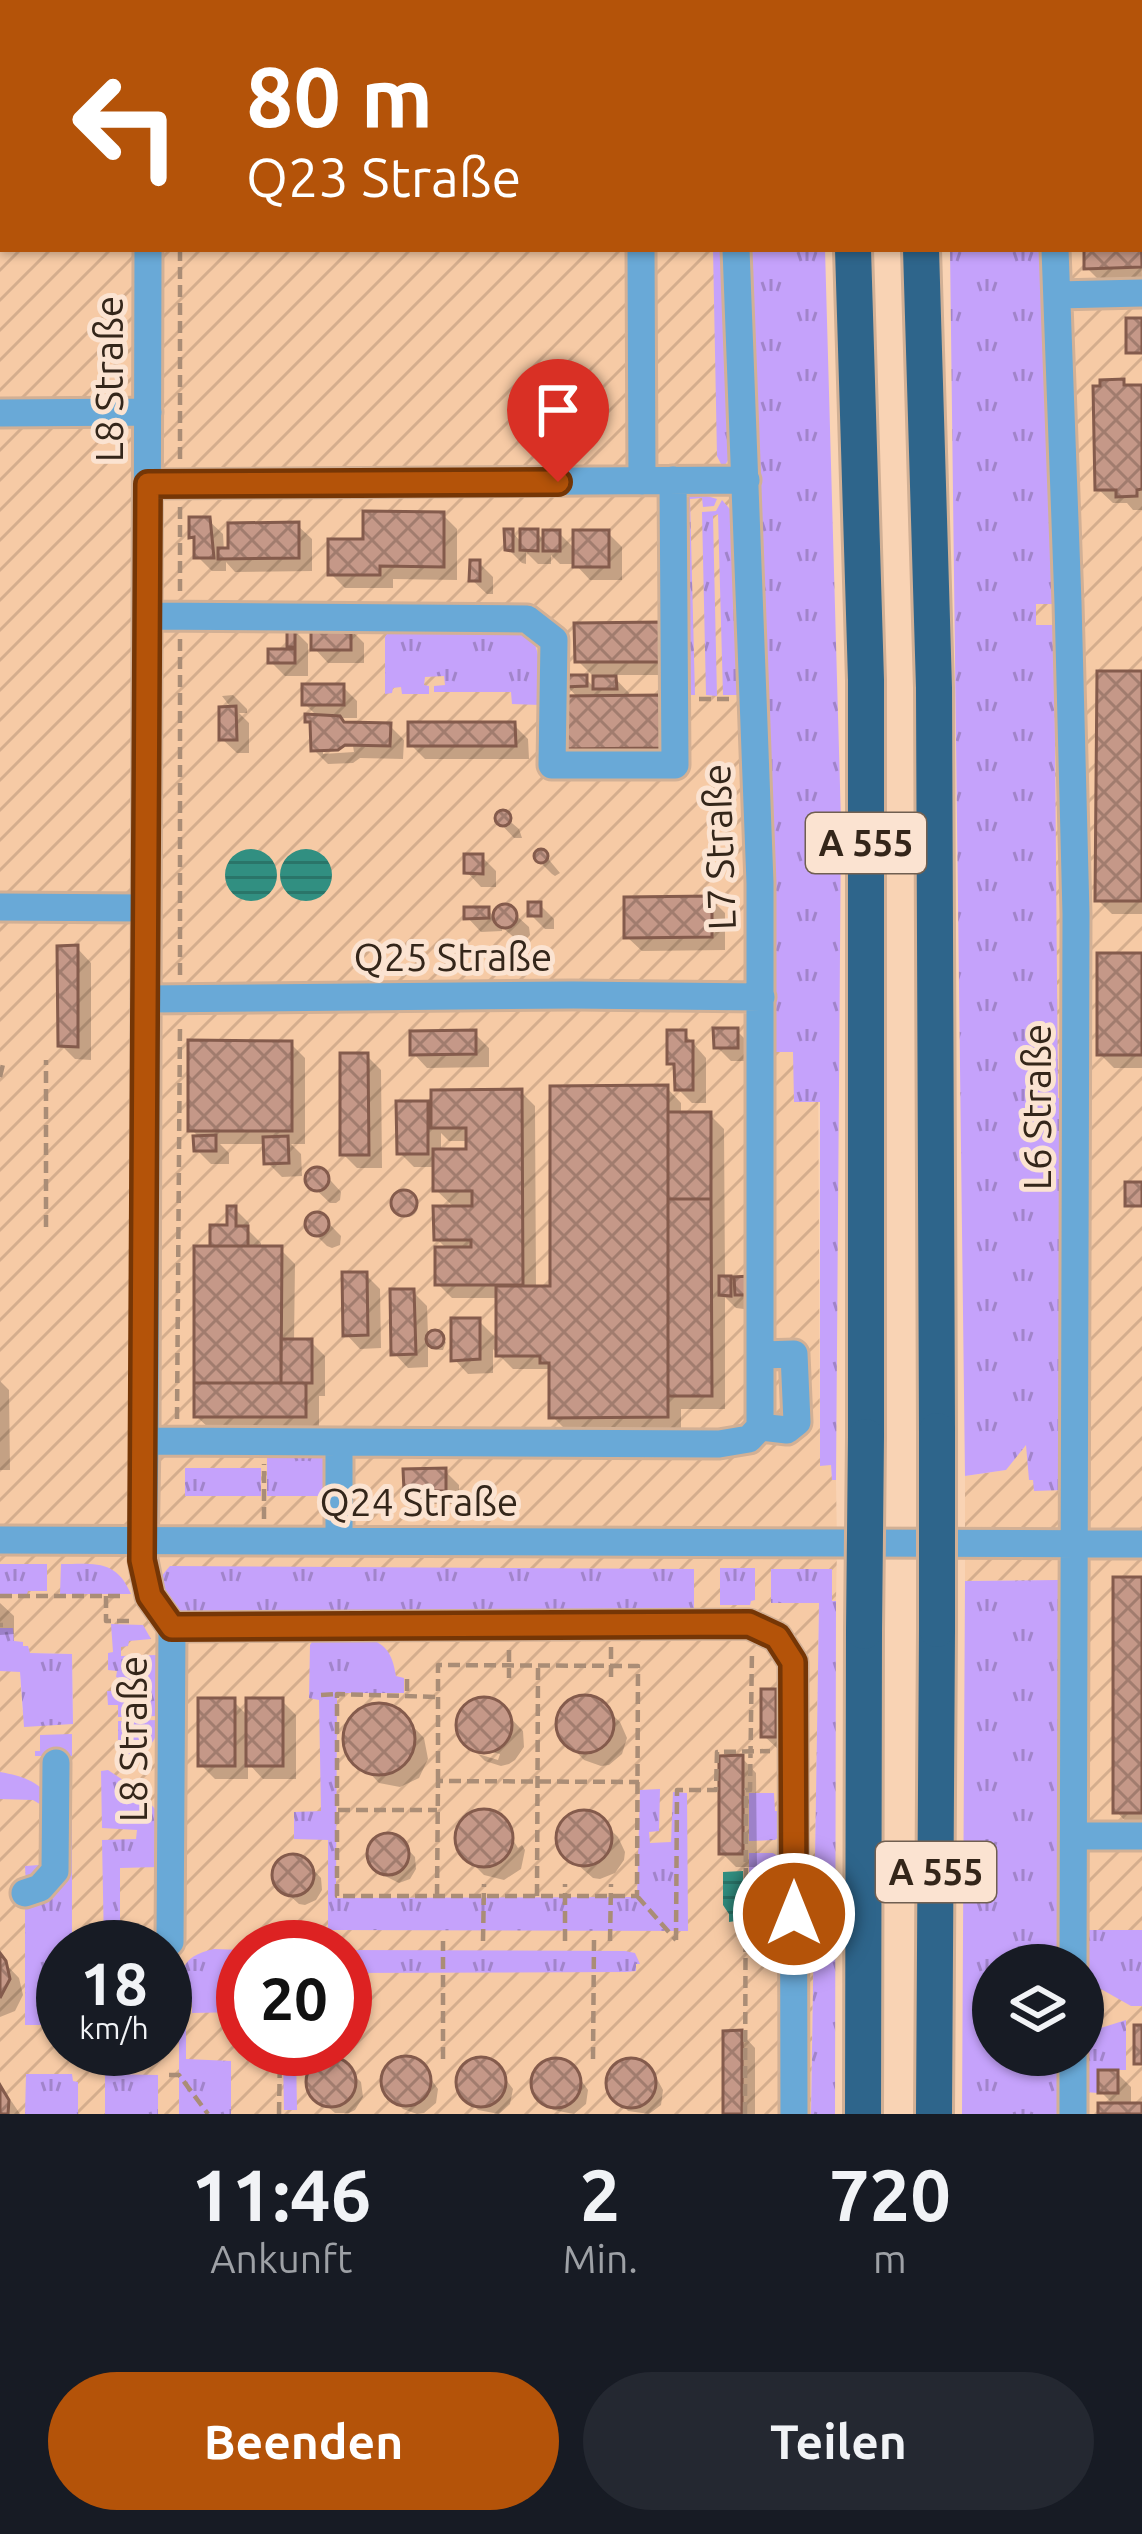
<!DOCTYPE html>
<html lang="de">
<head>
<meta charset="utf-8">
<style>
	:root { --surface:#171b24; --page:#242831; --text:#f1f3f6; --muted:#9ea1a6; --accent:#b45309 }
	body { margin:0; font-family:Ubuntu,sans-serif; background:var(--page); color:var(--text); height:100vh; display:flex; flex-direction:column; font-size:45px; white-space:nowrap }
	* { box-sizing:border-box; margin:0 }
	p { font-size:39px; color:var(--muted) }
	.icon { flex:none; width:66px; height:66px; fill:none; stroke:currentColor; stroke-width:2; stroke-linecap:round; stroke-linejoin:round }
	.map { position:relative; height:2114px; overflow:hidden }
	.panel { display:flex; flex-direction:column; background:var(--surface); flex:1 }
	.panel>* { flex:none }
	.hud { position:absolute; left:0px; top:0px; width:1143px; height:252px; box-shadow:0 3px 9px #0004; background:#b45309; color:#fff; overflow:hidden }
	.tools { position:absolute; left:972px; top:1944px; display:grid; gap:24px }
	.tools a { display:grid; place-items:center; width:132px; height:132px; border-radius:50%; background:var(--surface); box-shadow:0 3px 9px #0004; font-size:60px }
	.speed { position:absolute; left:36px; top:1920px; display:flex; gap:24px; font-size:60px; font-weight:700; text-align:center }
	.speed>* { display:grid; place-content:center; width:156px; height:156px; border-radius:50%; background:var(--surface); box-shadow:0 3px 9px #0004; line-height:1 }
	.speed small { font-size:30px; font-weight:400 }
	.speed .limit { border:18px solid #d22; background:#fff; color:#111 }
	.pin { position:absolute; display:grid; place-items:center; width:102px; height:102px; color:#fff; margin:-123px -51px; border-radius:50% 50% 50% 0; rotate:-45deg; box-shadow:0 0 12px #0007 }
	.pin .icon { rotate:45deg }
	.me { position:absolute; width:132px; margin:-66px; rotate:0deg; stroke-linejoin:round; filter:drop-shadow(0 0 9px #0008) }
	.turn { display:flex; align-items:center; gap:42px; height:252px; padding:0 48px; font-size:54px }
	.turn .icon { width:156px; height:156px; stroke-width:2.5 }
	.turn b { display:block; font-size:84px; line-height:102px }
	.eta { display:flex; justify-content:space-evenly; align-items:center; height:204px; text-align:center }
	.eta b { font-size:72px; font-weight:700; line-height:84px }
	.action { display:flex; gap:24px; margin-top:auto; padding:24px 48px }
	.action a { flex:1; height:138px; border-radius:72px; background:var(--accent); color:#fff; font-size:48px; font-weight:700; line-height:138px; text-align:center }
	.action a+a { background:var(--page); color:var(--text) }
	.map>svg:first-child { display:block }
</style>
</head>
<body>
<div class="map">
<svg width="1142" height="2114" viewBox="0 0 1142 2114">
	<defs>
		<pattern id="industrial-furrows" width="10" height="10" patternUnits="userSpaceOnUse" patternTransform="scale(3)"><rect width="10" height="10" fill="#f6caa5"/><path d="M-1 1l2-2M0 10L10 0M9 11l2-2" fill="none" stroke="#d4ad8d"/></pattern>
		<pattern id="grass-tufts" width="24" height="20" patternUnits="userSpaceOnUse" patternTransform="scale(3)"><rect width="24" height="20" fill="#c5a2fb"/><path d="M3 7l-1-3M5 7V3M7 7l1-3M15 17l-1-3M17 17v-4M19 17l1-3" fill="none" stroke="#a184ca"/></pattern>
		<pattern id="water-rules" width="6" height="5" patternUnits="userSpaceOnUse" patternTransform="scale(3)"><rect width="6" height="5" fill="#318f81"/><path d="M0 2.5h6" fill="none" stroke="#2a7569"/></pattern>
		<pattern id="building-cross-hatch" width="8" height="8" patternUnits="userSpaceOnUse" patternTransform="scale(3)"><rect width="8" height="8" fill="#c59888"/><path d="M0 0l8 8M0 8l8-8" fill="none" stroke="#a17c6e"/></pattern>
	</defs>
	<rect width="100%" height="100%" fill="#f9d3b4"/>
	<!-- industrial -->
	<path fill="url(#industrial-furrows)" fill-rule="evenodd" d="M0,0H775V3H3V249H796L817,817L820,1465H831L832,1479L836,1480L837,1544L836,1601L819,1603L811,2114H0V1671H20L22,1709L32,1725L73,1723L72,1654L29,1653L23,1646L13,1642V1628H0ZM63,1947H165V2049H63ZM243,1947H345V2049H243Z
		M968,0H1142V1930H1087L1131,2006H1142V2114H1045L1046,2055H1083V1965H1035V1958L1046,1957L1044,1580L965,1581V1476L1006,1470L979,249H1140V3H968Z"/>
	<!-- grass -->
	<path fill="url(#grass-tufts)" d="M713,249H726L731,456L723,468L717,456Z
		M745,249H825L841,822L836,1480H832L831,1465L820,1466V1102H794L793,1052H772Z
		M950,249H1042L1053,604H1036V625H1054L1058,1098H1063C1064,1229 1061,1359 1063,1490L1034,1491L1033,1480H1029L1026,1445L1006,1470L965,1476Z
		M690,495H704L717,499L714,506L703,507L702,498L690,499L695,695H681V507Z
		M722,500L735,515L744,695H723L718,514L713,516L717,696L706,695L702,512L716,511Z
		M496,625L530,634C543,657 540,679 540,705L512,704L511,692H434V686L445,685L444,676L425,677L424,685L429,686V694H402L401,687L393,688L392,693L385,694V637L389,631Z
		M314,1453L327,1461L329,1496H267V1454Z
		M185,1468H261V1496H185Z
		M0,1564H47V1591H28L27,1594H0Z
		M61,1564C95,1564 116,1559 131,1594H60Z
		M170,1566L694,1569V1613L179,1611C160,1595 150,1587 170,1566Z
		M720,1568H755V1600L751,1601L750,1605H720Z
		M771,1569H832V1601H836L835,2114H811L819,1603H771Z
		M1058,1580L1061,1590L1058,1957L1036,1958L1035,1965H993V2055H1058V2114H962L965,1581Z
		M111,1624L143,1625L151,1639L129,1641L128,1646L121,1647V1656L158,1655L160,1716L118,1717V1705H108L107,1691H111L113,1686L119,1688L122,1679L116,1677L117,1671L108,1670V1653L113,1652Z
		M0,1628H13L14,1641L23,1642V1646H28L30,1653L72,1654L73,1724L24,1727L20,1672L0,1671Z
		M363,1636C386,1644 392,1652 396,1676L404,1678V1693H337L336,1898L637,1897L640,1790L660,1789L659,1831L649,1832L650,1843L671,1842L673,1792L687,1793L688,1931L328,1930V1840L294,1839V1812L321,1811L319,1700L309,1698L310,1645L315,1637Z
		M159,1720C159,1740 147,1753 127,1757L118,1741V1721Z
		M72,1734V1756H35V1751H40V1735Z
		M108,1770L141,1792L159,1814V1867L120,1868V1947H104L102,1840L136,1839L137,1830L102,1828L101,1771Z
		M72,1771V1947H63V2025H25V1900L43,1894L65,1773Z
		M0,1772C63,1783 51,1808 50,1862L26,1885L25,1866L39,1865L45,1858L43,1806L33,1800L0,1799Z
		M749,1793H774L775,1811H781L782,1834L775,1840L749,1841Z
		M749,1853H773L781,1858L782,1876L772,1878L771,1870H765V1881L749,1882Z
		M765,1896V1930L749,1932V1897Z
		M1086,1930H1142V2006H1131L1085,1980Z
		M214,1949L243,1950V2012L192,2013V2002H180C181,1971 179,1957 214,1949Z
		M345,1950L625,1951L635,1953L640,1964H636V1971L626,1972L345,1973Z
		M179,2013H186V2059L231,2061V2114H179Z
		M1126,2020V2070H1099L1098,2093L1085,2092V2033Z
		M287,2049H296L297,2110H284L283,2056Z
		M26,2074H72L73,2081L78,2082V2114H25Z
		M105,2074L158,2075V2114H105Z"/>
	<!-- water -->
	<path fill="url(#water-rules)" d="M225 875a26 26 0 1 1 52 0a26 26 0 1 1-52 0Z
		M280 875a26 26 0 1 1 52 0a26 26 0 1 1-52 0Z
		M743,1871V1905L736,1921L729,1922V1914L723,1905V1872Z"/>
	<!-- shadow -->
	<path fill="#0003" fill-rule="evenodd" d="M62,0H106V3H65Z
		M1140,175L1142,281L1101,282L1087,268V249H1140Z
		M1123,382L1129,388H1142V510H1133L1127,503H1113L1098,489Z
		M443,515L457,529V580L393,579V588H345L331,574L366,542Z
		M208,520L223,534L224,551L297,525L312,539V571L235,572L226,562V571H212L197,556V542L192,536Z
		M512,532L523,544L536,532L546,542L559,533L576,550L608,533L622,547V580H590L575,564H560L551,555V564H538L526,552V564L522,563L508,549Z
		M479,563L493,577V594H487L472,580Z
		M661,625L675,675H612L629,693L630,698H659L674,712V761L580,762L566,748L579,699L566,685L585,678L596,689V675H592L578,661Z
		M350,629L364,643V663H328L314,648Z
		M290,630H294L308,644V676H285L271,662L290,652Z
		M1142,674V914H1112L1098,900Z
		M343,687L357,701V718H338L345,725L390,726L404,740L403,759L360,758L353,763L328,764L314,750L313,727L308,721L319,718L305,704ZM353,746L354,752L323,754V748Z
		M233,695L247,709V713H239L249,723V753H237L222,739L232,709L222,696Z
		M514,725L528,739L529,759H425L411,745Z
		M501,814L519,829L522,838H514L499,822L498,817Z
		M538,853L545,855L560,873L555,876L552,874L537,859Z
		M482,857L496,871V887H481L467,872Z
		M711,899L725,913V950L642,951L627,937Z
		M540,905L554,919V929H545L531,915Z
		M507,907L529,927L530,935L526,940L519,942L502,927V931L481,932L467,917L488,910L494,917L500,908Z
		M77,948L91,963V1060L75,1059L61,1045Z
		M1142,956V1068H1114L1100,1054Z
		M737,1031L751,1045V1061H731L717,1047Z
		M474,1033L489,1048V1067L427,1068L413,1053Z
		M684,1033L706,1058V1103H692L678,1089L677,1070L670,1063Z
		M291,1044L305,1058V1144H291L301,1154L302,1176L282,1177L267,1162V1144H220L229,1153V1164H211L197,1150L201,1139L191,1129Z
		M367,1056L381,1070L382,1168H357L343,1154Z
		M667,1088L681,1103V1115H710L724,1129L725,1279H729L738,1287L747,1279L752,1308L744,1300V1309L736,1308L725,1297V1409H681V1430L567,1431L552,1416V1369H513L493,1349V1373L468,1374L454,1359L479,1321L499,1341V1298H452L438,1284L448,1250L437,1239L456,1209L436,1190V1167H414L400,1153L427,1104L434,1111L521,1092L535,1106L536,1289H553ZM441,1133L449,1141H469L470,1152H441Z
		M316,1170L322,1171L341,1192L340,1200L336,1203H330L310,1184V1175Z
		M396 1206a11 11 0 1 1 22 0a11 11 0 1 1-22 0Z
		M235,1209L249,1223V1231L261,1243V1249H280L295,1264L294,1342H311L325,1356V1396H319V1430H211L196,1416L213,1249L230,1228Z
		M313,1216H322L337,1232L341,1236L340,1245L332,1248L327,1246L312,1231L308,1225Z
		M366,1275L380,1289L381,1348L360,1349L346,1334Z
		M413,1292L427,1306L428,1335L435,1333L446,1342L443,1350H436L428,1341V1367L408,1368L394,1353Z
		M0,1381L9,1390L10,1470H0Z
		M445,1471L459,1485V1504H421L407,1490Z
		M1142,1580V1826H1130L1116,1811Z
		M0,1603L14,1616V1634L0,1635Z
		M775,1692L789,1707V1750H779L764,1736Z
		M581,1698L598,1701L604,1707L620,1722L627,1738L622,1754L609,1765L601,1766L584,1760L563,1738L558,1722L566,1706Z
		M480,1700L496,1703L523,1731L524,1747L515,1760L509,1764L501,1766L485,1761L478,1754L498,1760L500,1754L471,1747L460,1732L461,1715L465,1708Z
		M233,1701L249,1717L282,1701L296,1715V1779H263L248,1763V1779H215L201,1765Z
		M382,1706L401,1714L424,1738L428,1759L419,1778L400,1787L379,1783L349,1751L348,1729L361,1712Z
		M742,1758L756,1773L757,1867H736L722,1853Z
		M480,1812L499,1817L508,1826H504L518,1848L522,1845L525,1850L521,1869L504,1880L484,1875L469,1860L458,1842L463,1823Z
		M580,1814L596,1816L618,1837L625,1852L624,1860L615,1873L600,1879L593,1878L563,1852L559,1836L565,1821Z
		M390,1836L401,1842L415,1857L416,1869L410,1879L399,1883L383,1875L373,1865L369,1853L378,1838Z
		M296,1858L307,1863L321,1878L322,1890L316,1900L305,1905L299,1904L279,1886L275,1874L284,1860Z
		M0,1958L19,1978L23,1995L15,2011L0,2017Z
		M741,2033L755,2048V2114H726Z
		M407,2059L421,2065L438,2089L436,2103L424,2113L417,2114L403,2109L388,2094L384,2081L389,2068Z
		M481,2060L496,2066L513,2089L510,2104L499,2114L478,2110L463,2095L459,2082L464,2069Z
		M324,2061H339L361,2082L363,2097L355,2110L349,2113H335L313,2094L310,2075Z
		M556,2061L571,2066L588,2090L586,2104L574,2114L553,2110L538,2095L534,2082L539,2069Z
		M631,2061L646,2066L656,2077L663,2090L661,2105L649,2114L628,2111L613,2095L609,2082L614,2070L625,2062Z
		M1117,2073L1131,2087V2106H1142V2114H1101L1115,2106L1101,2092Z
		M0,2089L12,2102L20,2114H0Z"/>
	<!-- building -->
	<path fill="url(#building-cross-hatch)" stroke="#845b4c" stroke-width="3" d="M1140,172L1142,267L1084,269V249H1140Z
		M1126,318H1142V353H1126Z
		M1124,379V385H1142V489L1137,490V496L1116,497V490H1095L1093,386H1100V380Z
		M363,511L444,512V567L380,566V575H328V539H363Z
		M189,517H210L214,558H194V537L189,538Z
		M299,522V558L218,559V548H228V523Z
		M504,529H513V551L505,550Z
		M520,529H538V551L520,550Z
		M543,530H560V551H543Z
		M573,530H609V567H573Z
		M470,560H480V581H469Z
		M662,622V662H575L574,623Z
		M311,626H351V650H311Z
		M287,627H295V647H287Z
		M268,649H295V663H268Z
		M1097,671H1142V901H1095Z
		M563,675H587V686L563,687Z
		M593,676H616L617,689H593Z
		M302,684H344V705H302Z
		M661,695V748L563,749L562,696Z
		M236,706L237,740H219V707Z
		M305,714L340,716L344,722L391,723L390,746L345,745L338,750L311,751L310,722H305Z
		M408,722H515L516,746H408Z
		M495 818a8 8 0 1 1 16 0a8 8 0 1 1-16 0Z
		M534 856a7 7 0 1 1 14 0a7 7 0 1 1-14 0Z
		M534 856a7 7 0 1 1 14 0a7 7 0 1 1-14 0Z
		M464,854H483V874L464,873Z
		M464,854H483V874L464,873Z
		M712,896V937L624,938V897Z
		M528,902H541V916H528Z
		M528,902H541V916H528Z
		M493 916a12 12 0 1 1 24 0a12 12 0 1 1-24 0Z
		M493 916a12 12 0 1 1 24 0a12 12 0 1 1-24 0Z
		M464,907H489V918L464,919Z
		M464,907H489V918L464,919Z
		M78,945V1047L58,1046L57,946Z
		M1097,953H1142V1055H1097Z
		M713,1028H738V1048H714Z
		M476,1030V1054L410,1055V1031Z
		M667,1030H686V1041H693V1090H675L674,1064H667Z
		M188,1040L292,1041V1131H188Z
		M340,1053H368L369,1155H340Z
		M668,1085V1417L549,1418V1363H540V1356H496V1286H550V1086Z
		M522,1089L523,1285H435V1247H471V1240H434L433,1206H472V1191H433V1149H466V1128H431V1090Z
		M396,1101H428V1154H397Z
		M668,1112H711V1199H668Z
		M216,1135V1151H194L193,1136Z
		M288,1136L289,1163L264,1164L263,1137Z
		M305 1179a12 12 0 1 1 24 0a12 12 0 1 1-24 0Z
		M1125,1182H1142V1206H1125Z
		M391 1203a13 13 0 1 1 26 0a13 13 0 1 1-26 0Z
		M668,1199H711L712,1396H668Z
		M227,1206H236V1226H248V1246H210V1225H227Z
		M305 1224a12 12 0 1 1 24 0a12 12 0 1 1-24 0Z
		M194,1246H282L281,1383H194Z
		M342,1272H367L368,1335L343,1336Z
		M719,1276H731V1296L719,1295Z
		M749,1276V1295H735L734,1277Z
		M390,1289H414L416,1354L391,1355Z
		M451,1318H480V1359L451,1361Z
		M426 1339a9 9 0 1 1 18 0a9 9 0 1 1-18 0Z
		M281,1339H312V1383H281Z
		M194,1383H306V1417H194Z
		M446,1468V1491H404L403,1469Z
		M1113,1577H1142V1813H1113Z
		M761,1689H776V1737H761Z
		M556 1724a29 29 0 1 1 58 0a29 29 0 1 1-58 0Z
		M456 1725a28 28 0 1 1 56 0a28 28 0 1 1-56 0Z
		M198,1698H235V1766H198Z
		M198,1698H235V1766H198Z
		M246,1698H283V1766H246Z
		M246,1698H283V1766H246Z
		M343 1739a36 36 0 1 1 72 0a36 36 0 1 1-72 0Z
		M743,1755V1854H719V1756Z
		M455 1838a29 29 0 1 1 58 0a29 29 0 1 1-58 0Z
		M556 1838a28 28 0 1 1 56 0a28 28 0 1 1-56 0Z
		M367 1854a21 21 0 1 1 42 0a21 21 0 1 1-42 0Z
		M272 1875a21 21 0 1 1 42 0a21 21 0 1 1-42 0Z
		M0,1953L6,1961L10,1979L0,1998Z
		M1134,2025H1142V2064H1134Z
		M742,2030V2114H723V2031Z
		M381 2081a25 25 0 1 1 50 0a25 25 0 1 1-50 0Z
		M456 2082a25 25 0 1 1 50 0a25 25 0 1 1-50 0Z
		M306 2082a25 25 0 1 1 50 0a25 25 0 1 1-50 0Z
		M606 2083a25 25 0 1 1 50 0a25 25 0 1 1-50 0Z
		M531 2083a25 25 0 1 1 50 0a25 25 0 1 1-50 0Z
		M1098,2070H1118V2093H1098Z
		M0,2085L9,2100L8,2114H0Z
		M1098,2103H1142V2114H1098Z"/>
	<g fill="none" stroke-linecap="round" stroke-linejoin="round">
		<defs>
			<path id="minor" d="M639,0V3
				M717,0L718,3
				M1046,0V3
				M149,3V0
				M1140,15H1142
				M1140,147H1142
				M148,249L145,1441L143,1560L150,1596L172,1627L170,1942
				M641,249L642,481
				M1055,249L1068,603L1076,914L1073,1965
				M1057,295L1142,293
				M0,413L148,412
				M148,484L746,480
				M147,616L527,619L554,640L552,765H675L673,480
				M0,907L145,908
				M146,999L573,995L761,997
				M760,1427L787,1430L797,1422L794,1354L761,1355
				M145,1441L719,1444L749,1439L760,1427V883L736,249
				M0,1540L1142,1544
				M339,1541V1443
				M172,1627L749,1624L777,1637L793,1662L794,2114
				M1075,1836H1142
				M25,1893L40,1888L55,1871L56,1763
				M1073,2114V2055"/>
			<path id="highway" d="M840,0V3
				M908,0V3
				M853,249L866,680V1437
				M921,249L934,688L937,1431
				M863,2114L864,1631
				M934,2114L937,1629"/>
		</defs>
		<!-- minor casing -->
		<use href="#minor" stroke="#d2b095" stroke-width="33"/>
		<!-- highway casing -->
		<use href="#highway" stroke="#d2b095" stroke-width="42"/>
		<!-- path -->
		<path stroke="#aa8d76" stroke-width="4.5" stroke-dasharray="12 6" stroke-linecap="butt" d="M180,3V0
			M180,459V249
			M180,507V591
			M180,639V975
			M699,699H730
			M0,1077L4,1060
			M46,1227V1060
			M177,1419L180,1023
			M264,1519V1464
			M0,1596H126
			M106,1596V1621H135
			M0,1625H3
			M611,1647V1678
			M509,1650V1678
			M407,1679V1696
			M321,1695L337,1694
			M438,1781V1665L638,1666L637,1896H337V1694L438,1697
			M338,1810H437
			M437,1896L438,1781L639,1782
			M537,1896L538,1668
			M637,1896L676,1940
			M676,1940L677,1790H716L717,1752L770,1751
			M283,1941V1947
			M483,1941L484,1884
			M565,1941V1884
			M610,1941L611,1884
			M443,2059V1941
			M593,2059L594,1940
			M169,2075H179L208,2114
			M279,2114L280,2053L283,2049
			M745,2114L746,1790H750L752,1650"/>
		<!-- minor -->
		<use href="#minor" stroke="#69a9d7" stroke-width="27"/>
		<!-- highway -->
		<use href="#highway" stroke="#2e658b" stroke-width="36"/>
		<defs>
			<path id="highway-bridge" d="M937,1629V1431
				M864,1631L866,1437"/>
		</defs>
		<!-- highway-bridge casing -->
		<use href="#highway-bridge" stroke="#d2b095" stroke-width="42" stroke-linecap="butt"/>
		<!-- highway-bridge -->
		<use href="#highway-bridge" stroke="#2e658b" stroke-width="36"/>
	</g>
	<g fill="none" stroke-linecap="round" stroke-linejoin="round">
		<defs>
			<path id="route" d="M558,482L148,484L142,1560L150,1596L172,1627L749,1624L777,1637L793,1662L794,1914"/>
		</defs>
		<!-- route casing -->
		<use href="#route" stroke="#753606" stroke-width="30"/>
		<!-- route -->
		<use href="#route" stroke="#b45309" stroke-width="21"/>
	</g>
	<g text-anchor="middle" stroke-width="10" stroke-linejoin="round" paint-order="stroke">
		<!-- shield labels -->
		<g fill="#fbe3d1" stroke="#705f51" stroke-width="3">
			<rect x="806" y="813" width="120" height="60" rx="9"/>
			<rect x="876" y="1842" width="120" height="60" rx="9"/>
		</g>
		<g font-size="36" font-weight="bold" fill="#34261a">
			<text x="866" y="856">A 555</text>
			<text x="936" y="1885">A 555</text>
		</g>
		<!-- street labels -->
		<g font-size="39" fill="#34261a" stroke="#fbe3d1">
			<text transform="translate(109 379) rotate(-90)" y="14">L8 Straße</text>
			<text transform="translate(719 847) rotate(-92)" y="14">L7 Straße</text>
			<text x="453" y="971">Q25 Straße</text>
			<text transform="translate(1037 1107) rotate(-90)" y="14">L6 Straße</text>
			<text x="419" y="1516">Q24 Straße</text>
			<text transform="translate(133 1739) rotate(-90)" y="14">L8 Straße</text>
		</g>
	</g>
</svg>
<div class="tools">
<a><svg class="icon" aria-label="layers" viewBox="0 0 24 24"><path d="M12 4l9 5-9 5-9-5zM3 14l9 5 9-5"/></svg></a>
</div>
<div class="speed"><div>18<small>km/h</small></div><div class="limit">20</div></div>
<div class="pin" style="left:558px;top:482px;background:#d93025"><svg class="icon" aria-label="arrive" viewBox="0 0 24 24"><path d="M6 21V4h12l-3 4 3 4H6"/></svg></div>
<svg class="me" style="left:794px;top:1914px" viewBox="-20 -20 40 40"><circle r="17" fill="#b45309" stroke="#fff" stroke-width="3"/><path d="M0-11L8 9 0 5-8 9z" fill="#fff"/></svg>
<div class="hud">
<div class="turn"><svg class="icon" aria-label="left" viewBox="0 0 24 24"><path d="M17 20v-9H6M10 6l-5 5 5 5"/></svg><div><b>80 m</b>Q23 Straße</div></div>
</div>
</div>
<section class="panel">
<div class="eta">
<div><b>11:46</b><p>Ankunft</p></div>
<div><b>2</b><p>Min.</p></div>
<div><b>720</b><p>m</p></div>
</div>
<div class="action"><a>Beenden</a><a>Teilen</a></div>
</section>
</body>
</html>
